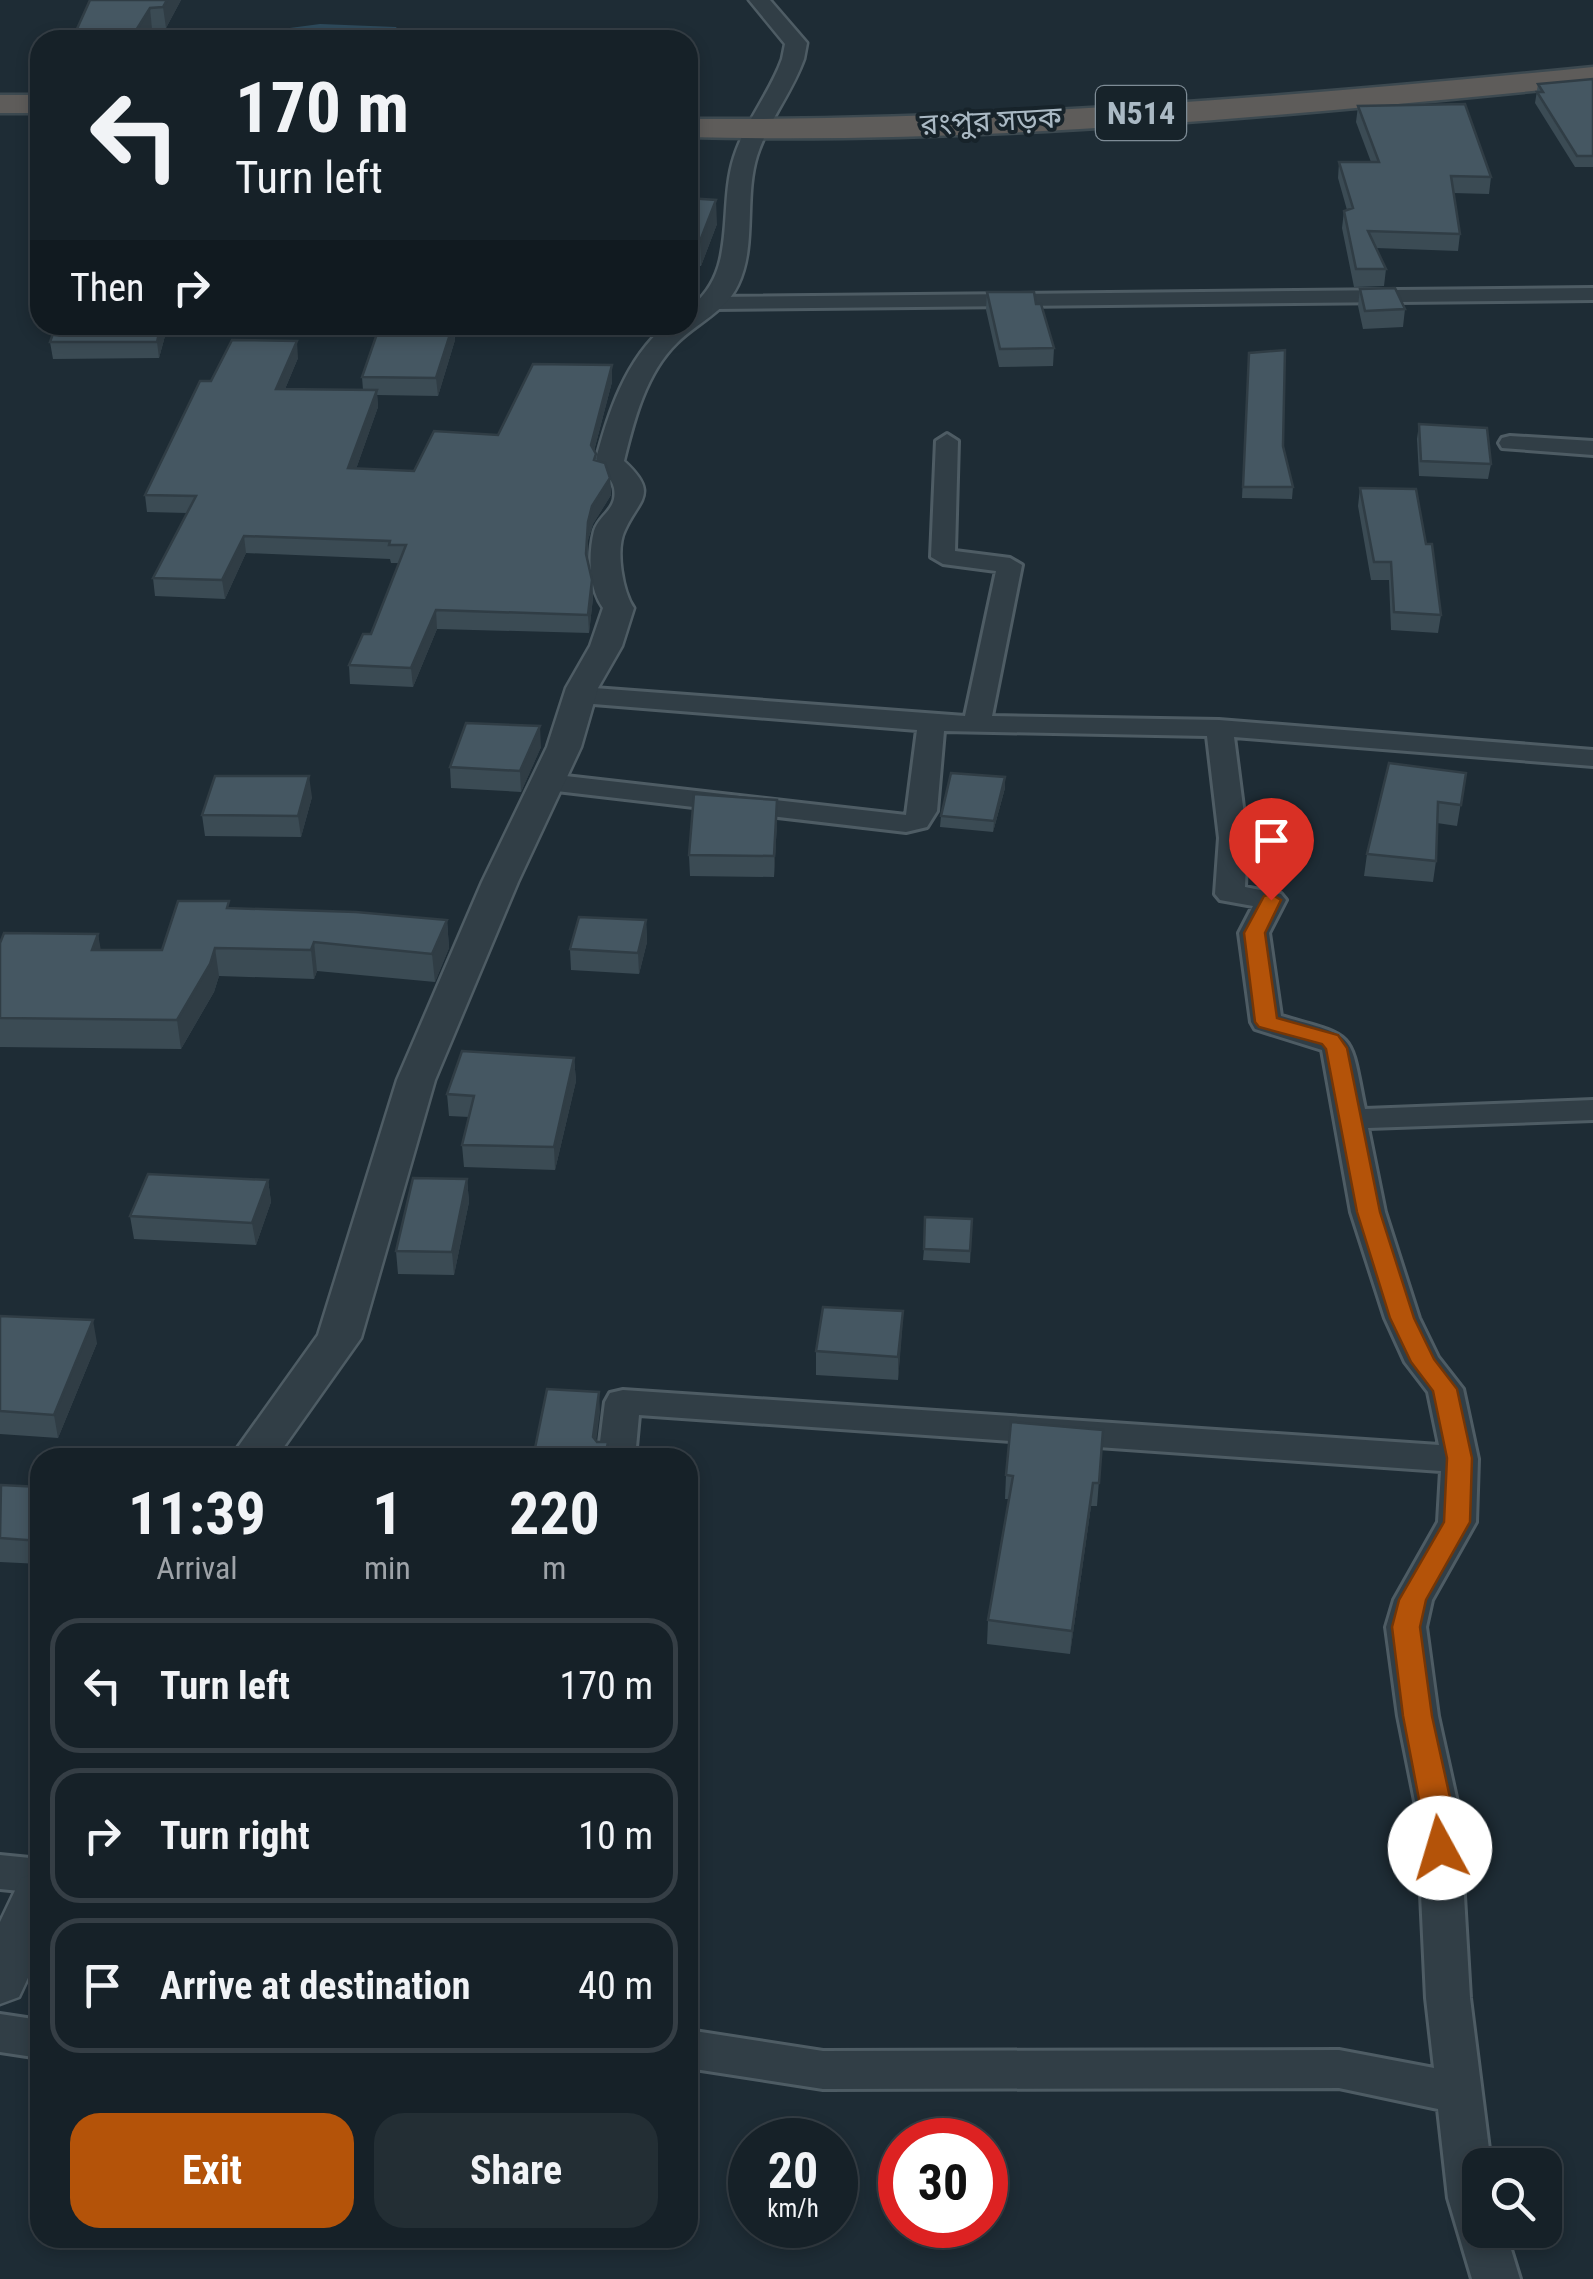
<!DOCTYPE html>
<html lang="en">
<head>
<meta charset="utf-8">
<style>
	:root { --surface:#162128; --page:#232e34; --text:#f1f3f6; --muted:#9ea3a8; --line:#353e45; --accent:#b45309 }
	body { margin:0; font-family:"Roboto Condensed","Noto Sans Bengali",sans-serif; background:var(--page); color:var(--text); height:100vh; display:flex; flex-direction:column; font-size:38px; white-space:nowrap }
	* { box-sizing:border-box; margin:0 }
	p { font-size:32px; color:var(--muted) }
	.icon { flex:none; width:55px; height:55px; fill:none; stroke:currentColor; stroke-width:2; stroke-linecap:round; stroke-linejoin:round }
	.map { position:relative; flex:1; overflow:hidden }
	.panel { position:absolute; left:30px; top:1448px; width:668px; height:800px; display:flex; flex-direction:column; background:var(--surface); border-radius:30px; box-shadow:0 5px 15px #0003,0 0 0 2px var(--line) }
	.panel>* { flex:none }
	.top-card { position:absolute; left:30px; top:30px; width:668px; height:305px; border-radius:30px; box-shadow:0 5px 15px #0003,0 0 0 2px var(--line); background:#162128; color:var(--text); overflow:hidden }
	.buttons { position:absolute; left:1462px; top:2148px; display:grid; gap:20px }
	.buttons a { display:grid; place-items:center; width:100px; height:100px; border-radius:20px; background:var(--surface); box-shadow:0 5px 15px #0003,0 0 0 2px var(--line); font-size:50px }
	.speed { position:absolute; left:728px; top:2118px; display:flex; gap:20px; font-size:50px; font-weight:700; text-align:center }
	.speed>* { display:grid; place-content:center; width:130px; height:130px; border-radius:50%; background:var(--surface); box-shadow:0 5px 15px #0003,0 0 0 2px var(--line); line-height:1 }
	.speed small { font-size:25px; font-weight:400 }
	.speed .limit { border:15px solid #d22; background:#fff; color:#111 }
	.pin { position:absolute; display:grid; place-items:center; width:85px; height:85px; color:#fff; margin:-102px -42px; border-radius:50% 50% 50% 0; rotate:-45deg; box-shadow:0 0 10px #0007 }
	.pin .icon { rotate:45deg }
	.me { position:absolute; width:110px; margin:-55px; rotate:354deg; stroke-linejoin:round; filter:drop-shadow(0 0 8px #0008) }
	.turn { display:flex; align-items:center; gap:35px; height:210px; padding:0 40px; font-size:45px }
	.turn .icon { width:130px; height:130px; stroke-width:2.5 }
	.turn b { display:block; font-size:70px; line-height:85px }
	.then { display:flex; align-items:center; height:95px; padding:0 40px; background:#0003; gap:20px; font-size:38px }
	.eta { display:flex; justify-content:space-evenly; align-items:center; height:170px; text-align:center }
	.eta b { font-size:60px; font-weight:700; line-height:70px }
	.cta { display:flex; gap:20px; margin-top:auto; padding:20px 40px }
	.cta a { flex:1; height:115px; border-radius:30px; background:var(--accent); color:#fff; font-size:40px; font-weight:700; line-height:115px; text-align:center }
	.cta a+a { background:var(--page); color:var(--text) }
	ul { padding:0; list-style:none }
	li { display:flex; align-items:center; gap:30px; height:135px; margin:0 20px 15px; padding:0 20px; border:5px solid var(--line); border-radius:30px }
	li div { flex:1 }
	li b { display:block; font-size:38px }
	li em { font-style:normal }
	.map>svg:first-child { display:block }
</style>
</head>
<body>
<div class="map">
<svg width="1593" height="2279" viewBox="0 0 1593 2279">
	<rect width="100%" height="100%" fill="#1e2c35"/>
	<!-- water -->
	<path fill="#2e4a5b" d="M320,24L396,27L403,38L263,40L267,31Z"/>
	<g fill="none" stroke-linecap="round" stroke-linejoin="round">
		<defs>
			<path id="minor" d="M1593,288V300L715,309L705,303L715,297Z
				M947,434L958,441L955,551L1010,558L1022,565L992,716L1219,720L1593,750V766L1234,737L1247,838L1245,887L1281,894L1286,900L1269,933L1281,1016C1358,1038 1349,1030 1365,1109L1593,1100V1120L1368,1128L1385,1212L1419,1318L1438,1357L1463,1389L1478,1459L1476,1522L1432,1600L1426,1627L1438,1716L1459,1811L1470,1998L1491,2165H1480V2230H1505L1520,2279H1472L1448,2198L1438,2109L1339,2088L823,2089L688,2068V2030L823,2051L1339,2050L1434,2068L1426,1998L1417,1811L1398,1716L1386,1627L1394,1600L1438,1522L1441,1471L639,1415L635,1458H598L605,1402L610,1393L623,1390L1439,1445L1428,1392L1405,1362L1385,1318L1351,1212L1322,1050L1255,1029L1251,1022L1239,933L1253,906L1220,900L1215,894L1219,838L1207,736L944,731L937,811L927,827L906,832L548,790L534,782L548,774L906,815L917,730L581,703L568,695L581,687L965,716L996,571L943,564L931,557L936,441Z
				M1510,436L1593,441V455L1502,448L1499,443L1502,438Z
				M0,1855L40,1859V1893L0,1889Z
				M0,2014L40,2020V2058L0,2052Z"/>
			<path id="tertiary" d="M749,0H770L807,43L804,59C792,93 768,121 757,156C744,198 757,245 738,285C725,312 697,323 677,343C646,373 634,420 624,461C660,494 639,499 625,530C615,550 623,592 634,608L622,646L598,688L581,747L518,882L435,1080L361,1338L276,1458H230L318,1335L397,1080L482,882L547,747L566,688L590,646L603,608C589,589 588,555 594,531C599,514 618,510 614,488C612,477 601,472 595,463C608,413 625,360 666,325H688V309C739,272 717,210 734,157C745,122 770,93 782,59L785,44Z
				M40,1872V1952L19,1997L0,2004V1922L21,1878Z"/>
			<path id="trunk" d="M1593,67V85C1292,115 990,145 688,137V119C991,121 1292,97 1593,67Z
				M0,95H40V113H0Z"/>
		</defs>
		<!-- minor casing -->
		<use href="#minor" stroke="#4e5c64" stroke-width="6"/>
		<!-- tertiary casing -->
		<use href="#tertiary" stroke="#4e5c64" stroke-width="5"/>
		<!-- trunk casing -->
		<use href="#trunk" stroke="#3c4950" stroke-width="5"/>
		<!-- minor -->
		<use href="#minor" fill="#313e46" fill-rule="evenodd"/>
		<!-- tertiary -->
		<use href="#tertiary" fill="#313e46" fill-rule="evenodd"/>
		<!-- trunk -->
		<use href="#trunk" fill="#5e5c5a" fill-rule="evenodd"/>
	</g>
	<!-- wall -->
	<path fill="#3b4b54" d="M90,0H181L166,28L152,29L145,40H78L76,31Z
		M1593,79V167H1575L1535,103L1538,84Z
		M1358,106L1491,177L1489,194L1453,193L1460,234L1458,251L1376,248L1386,269L1384,286L1354,287L1342,228L1344,211L1347,210L1338,178L1339,162H1371L1356,122Z
		M688,179L689,198L717,224L701,266H688Z
		M1360,289L1405,309L1403,327L1363,329L1358,306Z
		M987,292L1036,304L1054,348L1053,366L999,367L986,310Z
		M168,325L159,358L53,359L50,342Z
		M380,325H454L455,340L438,396L377,395L378,407L356,469L414,471L498,435L612,365V382L594,451L597,460L610,478L611,495L593,524L588,540V559L592,580L593,598L589,633L437,629L413,687L350,684L349,665L371,634L399,563H391L390,559L246,553L225,599L155,596L153,578L187,513L147,512L145,495L211,381L298,358L285,389L363,390L362,377Z
		M1248,364L1283,446L1293,487L1292,499L1242,498Z
		M1419,424L1491,464L1488,479L1419,476L1417,439Z
		M1360,488L1441,615L1438,633L1391,630L1389,580H1371L1358,506Z
		M541,747L521,792L451,788L450,767Z
		M1466,773L1457,826L1437,823L1436,861L1433,882L1364,876L1367,854Z
		M1005,777V788L993,832L940,827L941,816Z
		M312,797L301,837L205,836L202,815Z
		M777,821L774,877L690,876L689,855Z
		M230,908L447,920L449,948L435,982L317,971L314,979L219,976L214,992L181,1049L0,1047V943L98,934L100,950H162Z
		M646,920L647,942L639,974L571,970L570,949Z
		M574,1058L576,1081L555,1170L464,1167L462,1145L469,1117L449,1116L447,1094Z
		M467,1179L469,1202L454,1275L398,1274L396,1251Z
		M268,1180L271,1202L256,1245L134,1239L130,1216Z
		M972,1219L970,1263L923,1260L924,1249Z
		M903,1311L898,1380L816,1375V1351Z
		M0,1316L97,1343L58,1438L0,1434Z
		M1103,1430L1097,1506H1091L1070,1654L987,1644L988,1620L1009,1499H1005L1006,1475Z
		M0,1486L40,1487V1564L0,1562Z"/>
	<!-- shaded-wall -->
	<path fill="#303d45" d="M167,0H181L166,28L163,7Z
		M150,8L152,29L145,40H136L135,32Z
		M716,200L717,224L701,266L700,241Z
		M161,325H168L159,358L157,342Z
		M453,325L455,340L438,396L436,378Z
		M297,341L298,358L278,406L276,389Z
		M612,365V382L591,462V445Z
		M377,390L378,407L350,486L348,468Z
		M610,478L611,495L593,524L588,540L587,572L588,522L592,506Z
		M244,536L246,553L225,599L222,580Z
		M592,580L593,598L589,633L588,615Z
		M436,610L437,629L413,687L411,668Z
		M540,726L541,747L521,792L520,771Z
		M309,776L312,797L301,837L298,816Z
		M1005,777V788L993,832L994,821Z
		M777,800V821L774,877V856Z
		M447,920L449,948L435,982L432,954Z
		M646,920L647,942L639,974L638,953Z
		M98,934L103,962L92,950Z
		M314,942L317,971L314,979L311,950Z
		M215,948L219,976L214,992L181,1049L177,1020Z
		M574,1058L576,1081L555,1170L554,1147Z
		M467,1179L469,1202L454,1275L452,1252Z
		M268,1180L271,1202L256,1245L252,1223Z
		M903,1311L902,1334L898,1380V1357Z
		M93,1320L97,1343L58,1438L54,1415Z
		M599,1392L600,1412L594,1458L593,1437Z
		M1093,1483L1091,1506L1070,1654L1072,1631Z"/>
	<!-- building -->
	<path fill="#455762" stroke="#303d45" stroke-width="2.5" d="M90,0H167L163,7L150,8L135,32L76,31Z
		M1593,79V156H1577L1537,92H1543L1538,84Z
		M1465,104L1491,177L1451,176L1460,234L1368,231L1386,269H1356L1344,211L1353,208L1339,162H1379L1358,106Z
		M688,198L716,200L700,241H688Z
		M1395,288L1405,309L1365,311L1360,289Z
		M987,292H1034L1036,304H1041L1054,348L1000,349Z
		M56,325H161L157,342H50Z
		M380,325H453L436,378L362,377Z
		M232,340L297,341L276,389L377,390L348,468L414,471L434,431L498,435L533,364L612,365L591,445L596,454L594,460L605,463L610,478L592,506L588,522L586,554L592,580L588,615L436,610L411,668L349,665L363,634H371L406,545H389L390,541L244,536L222,580L153,578L196,496L145,495L200,381H211Z
		M1285,350L1283,446L1293,487H1243L1249,353Z
		M1419,424L1487,428L1491,464L1421,461Z
		M1360,488L1416,489L1426,544H1432L1441,615L1394,612L1391,562H1374Z
		M466,723L540,726L520,771L450,767Z
		M1389,763L1466,773L1461,805L1438,802L1436,861L1367,854Z
		M951,773L1005,777L994,821L941,816Z
		M215,776H309L298,816L202,815Z
		M694,794L777,800L774,856L689,855Z
		M178,901H229L227,908L356,912L447,920L432,954L314,942L311,950L215,948L210,964L177,1020L0,1018V943L4,933L98,934L92,950H162Z
		M579,917L646,920L638,953L570,949Z
		M462,1051L574,1058L554,1147L462,1145L474,1096L447,1094Z
		M148,1174L268,1180L252,1223L130,1216Z
		M413,1178L467,1179L452,1252L396,1251Z
		M925,1217L972,1219L970,1251L924,1249Z
		M823,1307L903,1311L898,1357L816,1351Z
		M0,1316L93,1320L54,1415L0,1411Z
		M547,1389L599,1392L593,1437L597,1442H608L605,1458H533Z
		M1011,1422L1103,1430L1099,1483H1093L1072,1631L988,1620L1013,1476L1006,1475Z
		M1,1485L40,1487V1541L0,1538Z"/>
	<!-- route -->
	<path fill="#b45309" stroke="#753606" stroke-width="2.5" d="M1271,894L1281,900L1265,933L1277,1018L1338,1035L1347,1048L1380,1212L1414,1318L1434,1359L1457,1389L1472,1458L1470,1522L1426,1600L1420,1627L1432,1716L1453,1811L1455,1848L1451,1857L1440,1860L1430,1857L1403,1716L1392,1627L1399,1600L1444,1522L1447,1458L1433,1391L1411,1362L1390,1318L1357,1212L1326,1049L1322,1044L1259,1027L1255,1022L1244,933L1264,896Z"/>
	<g text-anchor="middle" stroke-width="8" stroke-linejoin="round" paint-order="stroke">
		<!-- far-street labels -->
		<g font-size="30" fill="#aab9c4" stroke="#17232a">
			<text transform="translate(991 121) rotate(-3)" y="10">রংপুর সড়ক</text>
		</g>
		<!-- shield labels -->
		<rect fill="#17232a" stroke="#7e8c96" stroke-width="2.5" x="1096" y="86" width="90" height="54" rx="8"/>
		<g font-size="32" font-weight="bold" fill="#aab9c4">
			<text x="1141" y="124">N514</text>
		</g>
	</g>
</svg>
<div class="buttons">
<a><svg class="icon" aria-label="search" viewBox="0 0 24 24"><circle cx="10" cy="10" r="6"/><path d="M15 15l6 6"/></svg></a>
</div>
<div class="speed"><div>20<small>km/h</small></div><div class="limit">30</div></div>
<div class="pin" style="left:1271px;top:900px;background:#d93025"><svg class="icon" aria-label="arrive" viewBox="0 0 24 24"><path d="M6 21V4h12l-3 4 3 4H6"/></svg></div>
<svg class="me" style="left:1440px;top:1848px" viewBox="-20 -20 40 40"><circle r="19" fill="#fff"/><path d="M0-13L10 11 0 6-10 11z" fill="#b45309"/></svg>
<div class="top-card">
<div class="turn"><svg class="icon" aria-label="left" viewBox="0 0 24 24"><path d="M17 20v-9H6M10 6l-5 5 5 5"/></svg><div><b>170 m</b>Turn left</div></div>
<div class="then">Then<svg class="icon" aria-label="right" viewBox="0 0 24 24"><path d="M7 20v-9h11M14 6l5 5-5 5"/></svg></div>
</div>
<section class="panel">
<div class="eta">
<div><b>11:39</b><p>Arrival</p></div>
<div><b>1</b><p>min</p></div>
<div><b>220</b><p>m</p></div>
</div>
<ul>
<li><svg class="icon" aria-label="left" viewBox="0 0 24 24"><path d="M17 20v-9H6M10 6l-5 5 5 5"/></svg><div><b>Turn left</b></div><em>170 m</em></li>
<li><svg class="icon" aria-label="right" viewBox="0 0 24 24"><path d="M7 20v-9h11M14 6l5 5-5 5"/></svg><div><b>Turn right</b></div><em>10 m</em></li>
<li><svg class="icon" aria-label="arrive" viewBox="0 0 24 24"><path d="M6 21V4h12l-3 4 3 4H6"/></svg><div><b>Arrive at destination</b></div><em>40 m</em></li>
</ul>
<div class="cta"><a>Exit</a><a>Share</a></div>
</section>
</div>
</body>
</html>
